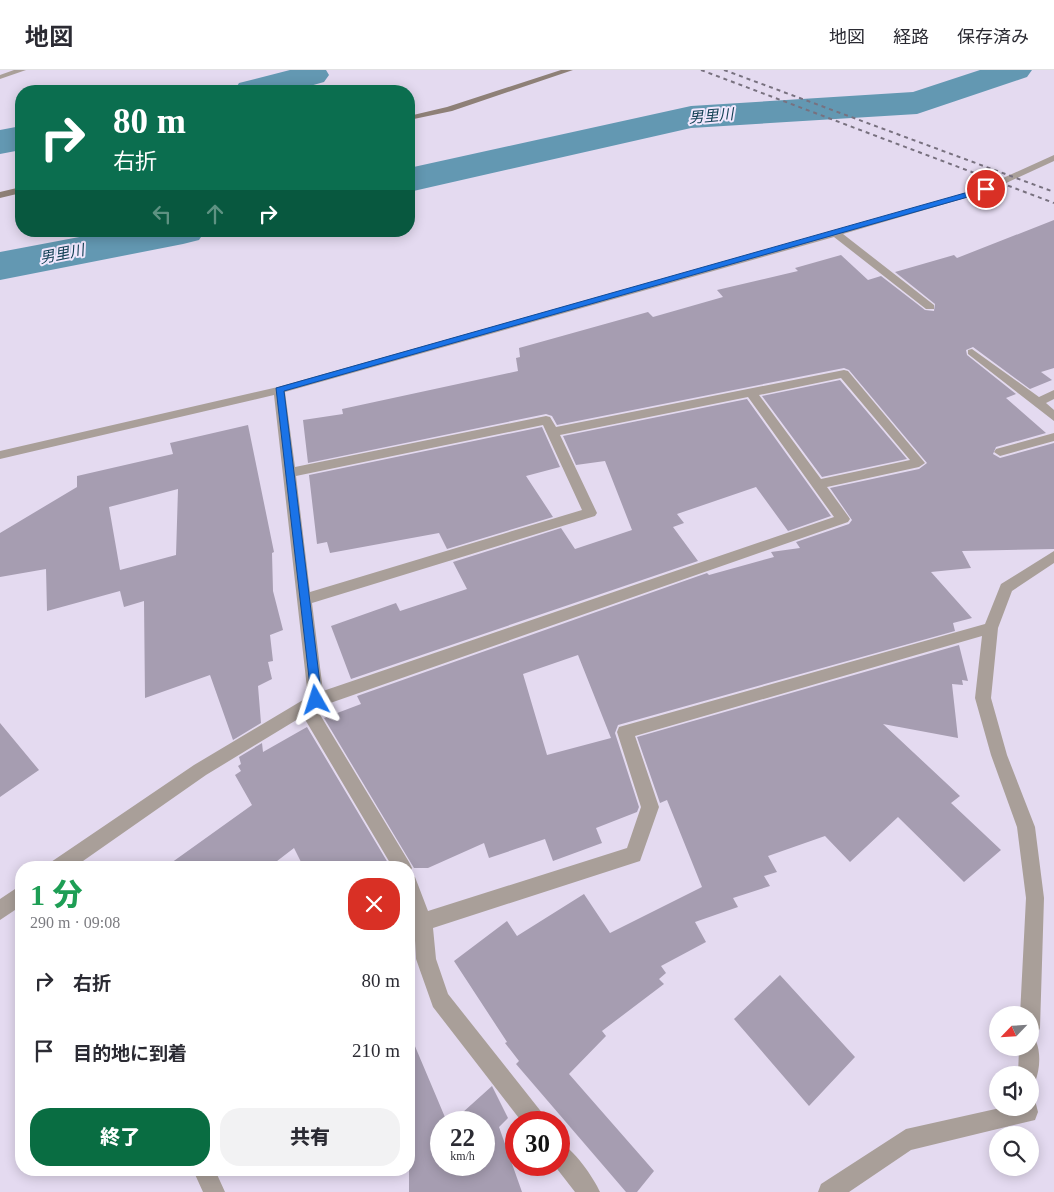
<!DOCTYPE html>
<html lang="ja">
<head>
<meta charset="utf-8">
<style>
	:root { --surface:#fff; --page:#f2f2f3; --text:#2b2b33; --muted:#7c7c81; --line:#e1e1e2; --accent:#096d42 }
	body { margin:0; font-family:"Times New Roman","Noto Sans JP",serif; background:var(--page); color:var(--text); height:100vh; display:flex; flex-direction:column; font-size:19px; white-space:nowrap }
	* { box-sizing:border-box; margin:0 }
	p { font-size:16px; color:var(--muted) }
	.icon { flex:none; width:28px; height:28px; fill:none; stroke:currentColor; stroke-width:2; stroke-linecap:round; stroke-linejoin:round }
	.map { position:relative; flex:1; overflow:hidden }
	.panel { position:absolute; left:15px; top:791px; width:400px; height:315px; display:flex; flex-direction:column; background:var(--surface); border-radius:20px; box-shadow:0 2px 12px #0003 }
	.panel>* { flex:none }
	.hud { position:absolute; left:15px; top:15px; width:400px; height:152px; border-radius:20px; box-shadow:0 2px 12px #0003; background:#0b6e4f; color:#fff; overflow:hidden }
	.needle { width:32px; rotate:245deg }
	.fabs { position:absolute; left:989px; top:936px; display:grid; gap:10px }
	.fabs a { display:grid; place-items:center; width:50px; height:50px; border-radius:50%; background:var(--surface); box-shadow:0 2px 12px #0003; font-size:25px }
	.speed { position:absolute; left:430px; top:1041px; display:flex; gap:10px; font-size:25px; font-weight:700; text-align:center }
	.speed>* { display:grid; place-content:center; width:65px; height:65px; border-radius:50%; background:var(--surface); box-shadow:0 2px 12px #0003; line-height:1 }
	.speed small { font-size:12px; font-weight:400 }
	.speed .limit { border:8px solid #d22; background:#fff; color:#111 }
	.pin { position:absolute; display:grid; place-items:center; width:42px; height:42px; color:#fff; margin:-21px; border:2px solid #fff; border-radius:50%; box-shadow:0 1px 5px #0007 }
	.me { position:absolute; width:55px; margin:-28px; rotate:354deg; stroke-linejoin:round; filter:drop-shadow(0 0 4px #0008) }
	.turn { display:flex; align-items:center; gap:18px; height:105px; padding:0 15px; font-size:22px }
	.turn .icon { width:65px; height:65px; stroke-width:2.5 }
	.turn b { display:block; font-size:35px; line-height:42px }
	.lanes { display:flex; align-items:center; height:48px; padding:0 15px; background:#0003; justify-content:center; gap:25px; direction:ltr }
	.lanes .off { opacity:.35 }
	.round { display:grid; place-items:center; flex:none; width:52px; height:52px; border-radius:20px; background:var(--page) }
	.headline { display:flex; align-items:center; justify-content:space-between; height:85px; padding:0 15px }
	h1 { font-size:30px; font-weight:800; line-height:38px; color:#1e9e55 }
	.action { display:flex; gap:10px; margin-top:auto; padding:10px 15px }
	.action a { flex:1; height:58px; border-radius:20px; background:var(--accent); color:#fff; font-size:20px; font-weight:800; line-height:58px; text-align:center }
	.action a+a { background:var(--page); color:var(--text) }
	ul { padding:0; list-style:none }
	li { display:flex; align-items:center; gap:15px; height:70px; padding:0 15px }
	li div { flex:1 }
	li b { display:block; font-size:19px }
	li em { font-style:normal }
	header { display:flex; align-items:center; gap:30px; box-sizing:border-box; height:70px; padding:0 25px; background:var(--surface); border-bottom:1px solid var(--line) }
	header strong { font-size:24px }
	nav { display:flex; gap:28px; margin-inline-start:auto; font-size:18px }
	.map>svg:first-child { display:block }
</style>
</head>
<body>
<header>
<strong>地図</strong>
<nav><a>地図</a><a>経路</a><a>保存済み</a></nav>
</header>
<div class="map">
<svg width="1054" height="1122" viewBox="0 0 1054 1122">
	<rect width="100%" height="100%" fill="#e4daf0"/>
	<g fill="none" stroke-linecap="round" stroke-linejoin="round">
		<!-- river -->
		<path fill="#6398b2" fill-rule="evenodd" d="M290,0H326L329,5L324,12L292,21H234L239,13Z
			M980,0H1032L1027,7L917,44L691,58L409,122V98L691,36L913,22Z
			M21,56V80L0,84V60Z
			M111,161H205L199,170L183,174L0,210V182Z"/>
	</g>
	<!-- building -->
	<path fill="#a69db1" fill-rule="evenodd" d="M1054,150V298L1041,302L1052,310L1030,319L973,277L966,280L967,285L1016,324L1006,328L1046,363L996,377L993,384L1000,388L1054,373V479L962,481L971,498L931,502L972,548L953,553L955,561L618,655L615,663L639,737L637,742L596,758L602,773L553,791L545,769L489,788L484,773L428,798H414L324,648L361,634L357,626L707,503L709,505L774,487L771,482L800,478L796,472L849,454L852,450L830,418L919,399L927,393L849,300L844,298L557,355L552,346L546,344L308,393L303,350L343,344L342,339L518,301L516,288L520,287L519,278L648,242L653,247L723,227L717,220L798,201L795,198L841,185L868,210L881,206L925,240L934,241L935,234L895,202L954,185L957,188ZM578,585L611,668L547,685L523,604Z
		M840,310L907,389L822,407L762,326Z
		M747,329L831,446L788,461L756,417L677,444L684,453L673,457L698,491L351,609L331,556L396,533L400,541L467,519L453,492L561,458L575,479L632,460L605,391L576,395L563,366Z
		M248,355L274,482L272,483L273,521L283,560L270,565L273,591L268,592L272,609L258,616L261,653L233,670L210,605L145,628L144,531L124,537L120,521L47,541L46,499L0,507V463L77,417V406L173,384L170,373ZM178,419L176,485L120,500L109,437Z
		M542,357L560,397L526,406L553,447L447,479L439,463L330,483L327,472L317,474L309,405Z
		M959,575L968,611L962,610L963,615L952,614L958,668L883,654L960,726L951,733L1001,780L964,812L898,747L850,792L825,766L768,786L777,802L764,806L770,816L733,828L738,837L695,852L706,872L661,896L666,903L659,909L664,914L602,961L606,966L569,1004L654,1101L637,1122H626L516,994L519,991L505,973L507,972L454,891L507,851L517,866L584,824L610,863L702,817L667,730L660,733L637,667Z
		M0,653L39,700L0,727Z
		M307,657L391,798H304L294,778L268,798H164L252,735L235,705L241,701L238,696L241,694L239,687L262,673L263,682Z
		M780,905L855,987L809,1036L734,949Z
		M409,962L447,1052H441V1095H484V1052H452L492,1016L508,1048L499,1057L522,1122H409Z"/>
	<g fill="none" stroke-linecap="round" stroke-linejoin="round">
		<!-- street -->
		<path fill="#a99f99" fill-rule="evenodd" d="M14,0H26L0,9V5Z
			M1054,85V91L989,121L843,164L934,235V239H926L834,167L285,322L295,397L546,346L550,347L556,357L844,300L848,301L925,393L919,397L827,417L848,446L850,449L848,452L316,638L409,792L412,798L409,804L415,807L428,841L627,778L641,737L617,662L619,657L985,554L1001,514L1054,481V493L1012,521L998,558L991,628L1007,685L1035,757L1044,828L1040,958L1037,965L1030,968V945H1020L1026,828L1017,757L991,685L975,628L982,566L635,666L659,737L640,791L433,858L436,889L448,924L543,1044L546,1052H522L433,937L416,889L414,852L409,838V798H393L303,646L206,705L73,798H48L51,792L194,695L308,627L274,325L0,389V381L278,317L944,130L983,117ZM841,308L910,390L821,409L759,325ZM748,327L834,447L323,621L312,533L595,446L597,443L560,365ZM543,355L582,440L310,522L296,406Z
			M972,279L1039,327L1054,320V329L1046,333L1054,340V351L968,284V280Z
			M1054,363V371L1000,386L994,382L996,379Z
			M21,815V836L0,850V829Z
			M1030,968L1036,971C1041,983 1040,1000 1035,1012L1030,1015V1005H1018L1019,978H1030Z
			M1030,1029L1035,1030L1038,1042L1035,1050L911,1080L849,1122H818L821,1114L906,1059L1000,1038H1030Z
			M559,1072C573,1078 594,1108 600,1122H575L554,1095H559Z
			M193,1100H215L225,1122H203Z"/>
		<!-- secondary -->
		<path fill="#8e8077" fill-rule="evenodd" d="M561,0H573L452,41L409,50V46L447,37Z
			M21,117V123L0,128V122Z"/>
		<!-- rail -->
		<path stroke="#78717f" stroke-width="2" stroke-dasharray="4 4" stroke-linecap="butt" d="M701,0L1054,133
			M724,0L1054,122"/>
	</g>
	<!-- route -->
	<path fill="#1a73e8" stroke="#114b97" d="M986,117L989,121L284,321L322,630L321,634H312L276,318Z"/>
	<g text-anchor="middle" stroke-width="4" stroke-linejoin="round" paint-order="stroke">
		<!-- far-water labels -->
		<g font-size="15" font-style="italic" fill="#124054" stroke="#f1e7fd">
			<text transform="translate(711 46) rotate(-5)" y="5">男里川</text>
			<text transform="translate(62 184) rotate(-11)" y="5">男里川</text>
		</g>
	</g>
</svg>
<div class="fabs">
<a><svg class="needle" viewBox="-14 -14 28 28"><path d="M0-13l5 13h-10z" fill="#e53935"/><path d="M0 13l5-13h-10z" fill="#7c7c81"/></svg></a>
<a><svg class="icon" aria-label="sound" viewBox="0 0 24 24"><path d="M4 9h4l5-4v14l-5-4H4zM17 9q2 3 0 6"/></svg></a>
<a><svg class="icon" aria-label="search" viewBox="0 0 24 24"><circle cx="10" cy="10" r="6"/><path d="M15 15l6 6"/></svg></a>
</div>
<div class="speed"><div>22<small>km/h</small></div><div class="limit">30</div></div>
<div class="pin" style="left:986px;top:119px;background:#d93025"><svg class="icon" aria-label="arrive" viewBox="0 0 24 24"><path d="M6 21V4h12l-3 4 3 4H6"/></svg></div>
<svg class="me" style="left:316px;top:630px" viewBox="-20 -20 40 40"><path d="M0-17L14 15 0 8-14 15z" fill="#1a73e8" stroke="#fff" stroke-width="4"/></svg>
<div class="hud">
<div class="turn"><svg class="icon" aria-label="right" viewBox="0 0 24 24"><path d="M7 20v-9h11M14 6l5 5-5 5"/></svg><div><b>80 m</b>右折</div></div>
<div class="lanes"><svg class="icon off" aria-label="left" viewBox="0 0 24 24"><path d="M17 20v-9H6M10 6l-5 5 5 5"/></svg><svg class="icon off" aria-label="ahead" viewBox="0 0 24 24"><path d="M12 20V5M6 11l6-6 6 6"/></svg><svg class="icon" aria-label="right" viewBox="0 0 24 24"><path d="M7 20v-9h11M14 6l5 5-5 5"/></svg></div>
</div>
<section class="panel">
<div class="headline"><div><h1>1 分</h1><p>290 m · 09:08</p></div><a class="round" style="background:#d93025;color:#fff"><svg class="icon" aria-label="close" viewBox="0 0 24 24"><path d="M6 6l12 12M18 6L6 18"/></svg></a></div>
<ul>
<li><svg class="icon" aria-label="right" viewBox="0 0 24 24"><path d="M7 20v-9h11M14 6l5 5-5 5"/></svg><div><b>右折</b></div><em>80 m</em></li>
<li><svg class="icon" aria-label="arrive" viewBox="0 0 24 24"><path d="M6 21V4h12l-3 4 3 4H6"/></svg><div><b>目的地に到着</b></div><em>210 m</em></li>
</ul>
<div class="action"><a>終了</a><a>共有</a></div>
</section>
</div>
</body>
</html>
